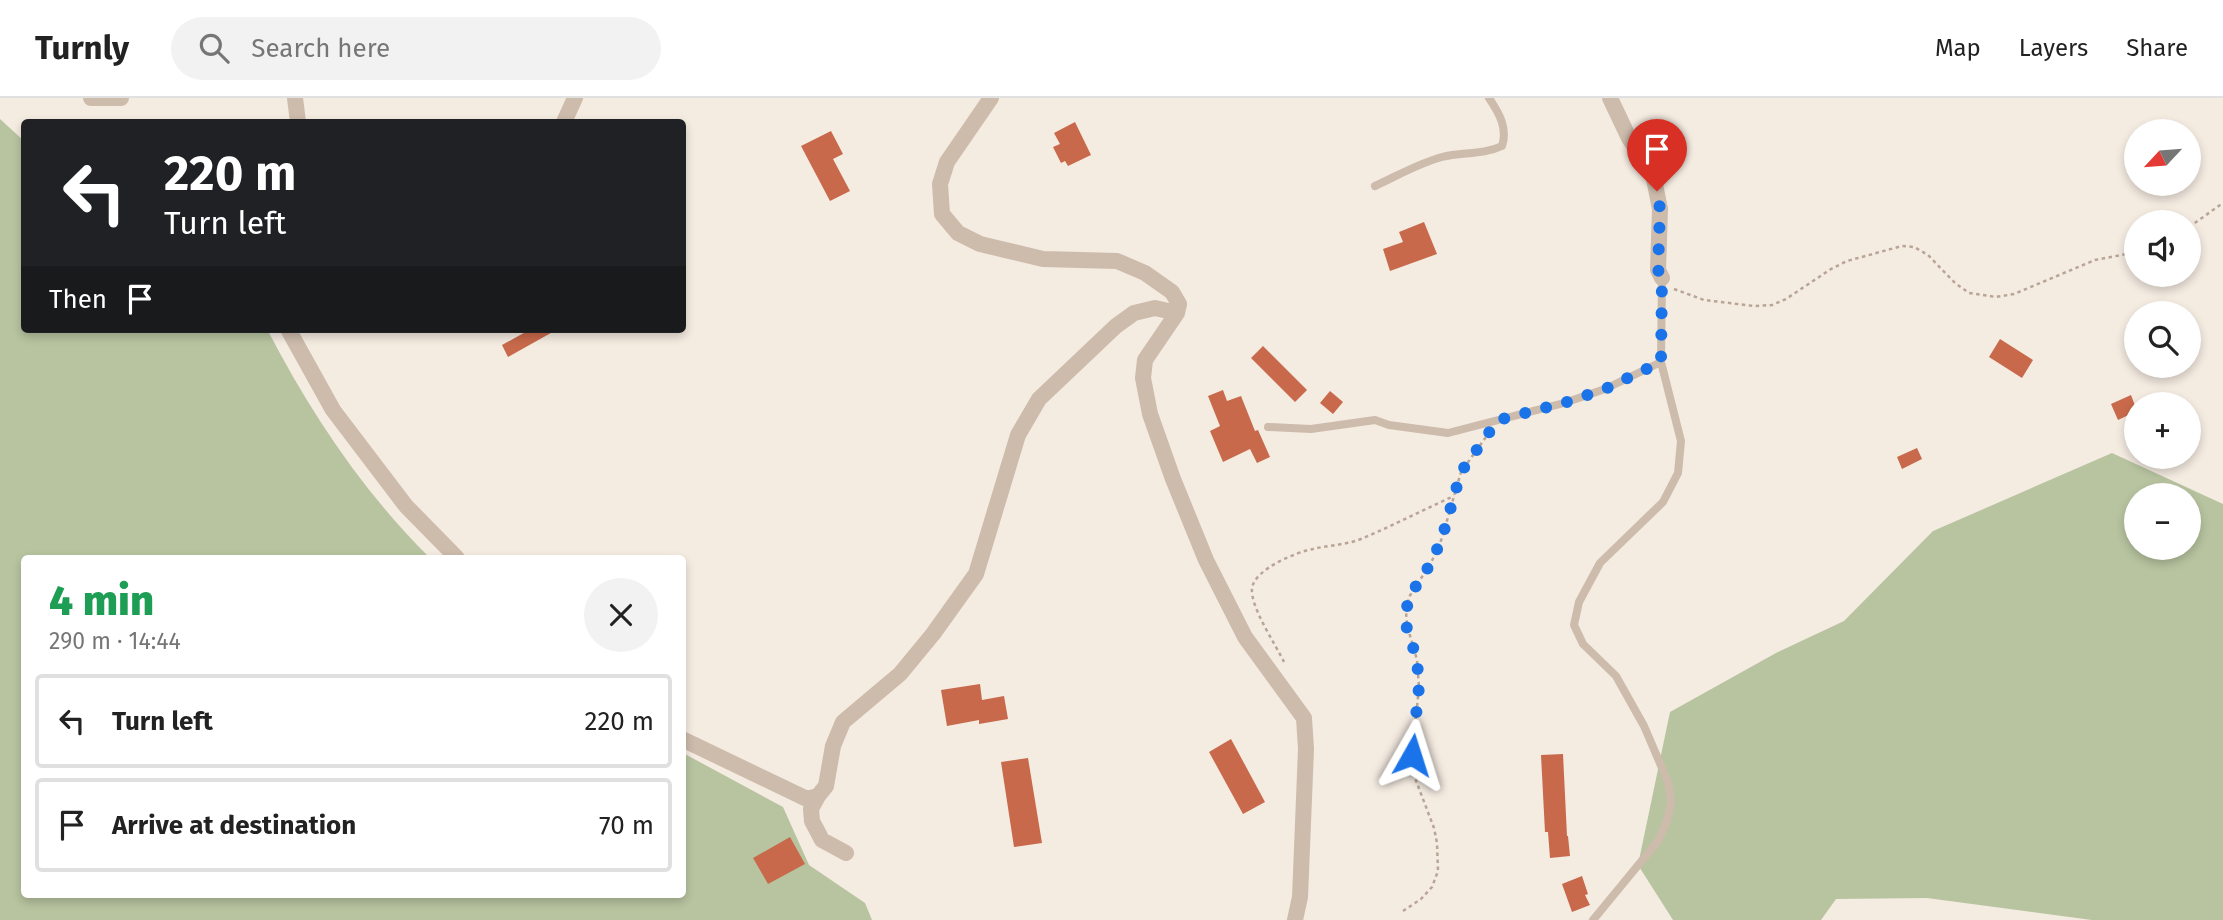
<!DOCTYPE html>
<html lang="en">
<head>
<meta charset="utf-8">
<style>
	:root { --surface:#fff; --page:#f2f2f2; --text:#222; --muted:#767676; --line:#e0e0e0 }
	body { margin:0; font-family:"Fira Sans",sans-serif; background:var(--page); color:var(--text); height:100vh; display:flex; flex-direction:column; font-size:26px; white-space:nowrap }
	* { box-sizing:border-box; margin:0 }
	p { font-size:23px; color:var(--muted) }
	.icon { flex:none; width:38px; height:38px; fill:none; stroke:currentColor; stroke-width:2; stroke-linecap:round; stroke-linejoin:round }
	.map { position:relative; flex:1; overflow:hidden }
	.panel { position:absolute; left:21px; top:457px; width:665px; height:343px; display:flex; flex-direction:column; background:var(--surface); border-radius:7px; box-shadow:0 4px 10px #0003 }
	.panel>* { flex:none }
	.hud { position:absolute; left:21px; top:21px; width:665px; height:214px; border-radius:7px; box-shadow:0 4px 10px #0003; background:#202124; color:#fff; overflow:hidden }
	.needle { width:46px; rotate:244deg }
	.controls { position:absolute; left:2124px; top:21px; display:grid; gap:14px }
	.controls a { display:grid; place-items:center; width:77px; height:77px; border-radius:50%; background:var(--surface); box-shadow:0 4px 10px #0003; font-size:35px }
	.pin { position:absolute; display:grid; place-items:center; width:60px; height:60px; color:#fff; margin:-72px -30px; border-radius:50% 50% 50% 0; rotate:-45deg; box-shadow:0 0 7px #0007 }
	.pin .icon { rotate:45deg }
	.me { position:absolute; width:77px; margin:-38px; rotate:6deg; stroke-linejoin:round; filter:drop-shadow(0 0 5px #0008) }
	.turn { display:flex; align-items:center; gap:24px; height:147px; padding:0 28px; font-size:32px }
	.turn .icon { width:91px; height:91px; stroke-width:2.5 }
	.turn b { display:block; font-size:49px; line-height:60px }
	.then { display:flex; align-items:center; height:66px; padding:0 28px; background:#0003; gap:14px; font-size:26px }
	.round { display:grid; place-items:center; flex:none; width:74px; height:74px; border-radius:37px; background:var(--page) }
	.summary { display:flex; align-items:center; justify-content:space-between; height:119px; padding:0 28px }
	h1 { font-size:42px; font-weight:800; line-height:52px; color:#1e9e55 }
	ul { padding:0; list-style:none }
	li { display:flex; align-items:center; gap:21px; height:94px; margin:0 14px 10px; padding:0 14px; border:4px solid var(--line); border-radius:7px }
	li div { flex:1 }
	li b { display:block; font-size:26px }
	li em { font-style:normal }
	header { display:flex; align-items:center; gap:42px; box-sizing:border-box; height:98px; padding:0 35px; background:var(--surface); border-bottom:2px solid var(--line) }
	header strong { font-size:33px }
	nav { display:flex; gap:38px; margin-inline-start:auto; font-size:24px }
	.search { width:490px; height:63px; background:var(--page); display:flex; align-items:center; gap:18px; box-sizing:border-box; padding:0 24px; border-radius:38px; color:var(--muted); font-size:26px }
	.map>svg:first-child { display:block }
</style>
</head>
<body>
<header>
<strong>Turnly</strong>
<div class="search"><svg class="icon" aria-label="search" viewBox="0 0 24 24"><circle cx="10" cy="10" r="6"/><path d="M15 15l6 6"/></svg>Search here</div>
<nav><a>Map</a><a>Layers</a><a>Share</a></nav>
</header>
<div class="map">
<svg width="2223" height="822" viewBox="0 0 2223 822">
	<rect width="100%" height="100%" fill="#f4ebe1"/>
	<!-- green -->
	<path fill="#b8c4a0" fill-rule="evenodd" d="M0,21L24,43V231H267C310,314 363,394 430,460H24V796H682L683,655L783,709L809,767L865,805L872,822H0Z
		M2112,355L2223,406V822H2092L1927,800L1836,801L1821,822H1673L1638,767L1670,614L1776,555L1844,523L1933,433ZM2137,397H2189V450H2137Z"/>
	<!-- building -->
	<path fill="#c8694b" d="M1075,24L1091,57L1068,68L1065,63L1061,65L1053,49L1060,46L1054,35Z
		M831,33L843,56L833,61L850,93L830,103L801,48Z
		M1424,124L1437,156L1390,173L1383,151L1403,144L1399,134Z
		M531,231H558L508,259L502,247Z
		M2000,241L2033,262L2022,280L1989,259Z
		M1263,248L1307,292L1295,304L1251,260Z
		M1223,292L1227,303L1241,298L1255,333L1258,332L1270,359L1257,365L1250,351L1223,364L1210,333L1220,328L1208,298Z
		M1330,293L1343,304L1333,316L1320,305Z
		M2131,297L2137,313L2118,322L2111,306Z
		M1917,350L1922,361L1902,371L1897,359Z
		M980,586L982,602L1004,598L1008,621L979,626V622L947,628L941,592Z
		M1231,641L1265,704L1243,716L1209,654Z
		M1563,656L1567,738H1568L1570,758L1550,760L1548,734H1545L1541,657Z
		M1028,660L1042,745L1014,749L1001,664Z
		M790,739L805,766L768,786L753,760Z
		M1582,778L1588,796L1585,797L1590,807L1572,814L1562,786Z"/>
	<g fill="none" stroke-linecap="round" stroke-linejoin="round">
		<!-- path -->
		<path stroke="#b9a596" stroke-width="2.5" stroke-dasharray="3.5 3.5" stroke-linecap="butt" d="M2189,129L2223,105
			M1674,191L1704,202L1754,208L1772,207L1786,201L1831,171L1847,163L1902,148L1914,149L1928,157L1955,185L1969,195L1996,199L2014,196L2095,162L2137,154
			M1284,564C1276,547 1250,509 1252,490C1255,471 1296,454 1313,451C1329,447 1346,447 1361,441C1392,428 1423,412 1454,398
			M1403,813L1421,801L1432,789L1438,773L1437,745L1434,730L1415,680L1412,657L1419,589L1417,562L1407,527L1406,514L1409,499L1431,465L1442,440L1461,374L1486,339"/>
		<!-- service -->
		<path stroke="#cdbbac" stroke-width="8" d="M1375,88C1397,78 1419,65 1442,59C1462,54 1483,57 1502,48C1508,30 1499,15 1489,0
			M1268,329L1311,331L1375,322L1389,327L1448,335L1564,305L1605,291L1661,264
			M1593,822L1658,743L1667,723L1671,704L1668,684L1644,628L1616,578L1583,546L1574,527L1579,504L1600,465L1663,404L1678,375L1681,343L1661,264L1662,180"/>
		<!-- minor -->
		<path stroke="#cdbbac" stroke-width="16" d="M91,0H121
			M295,0L298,24
			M991,0L947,64L940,86L942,116L958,135L980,146L1043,161L1117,163L1145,175L1172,194L1179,206L1177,215L1145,262L1143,280L1150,316L1173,381L1206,462L1245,539L1304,620L1306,651L1301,775L1300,799L1295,822
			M1610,0L1629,40L1653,76L1660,111L1658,172L1662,180
			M564,24L575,0
			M288,231L333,312L406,408L457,460
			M682,641L807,701L818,698
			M846,755L822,742L812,723L811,711L818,698L826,688L833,648L843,624L900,576L933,536L976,476L1018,337L1039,301L1116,228L1134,215L1155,210L1177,215"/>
	</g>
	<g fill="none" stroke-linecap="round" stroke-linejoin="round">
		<!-- route -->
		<path stroke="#1a73e8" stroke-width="12" stroke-dasharray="0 21.6" d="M1412,657L1419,589L1417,562L1406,527V514L1409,499L1431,465L1442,440L1461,374L1498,322L1564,305L1605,291L1661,264L1662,180L1658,172L1660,111L1657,93"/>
	</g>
</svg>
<div class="controls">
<a><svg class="needle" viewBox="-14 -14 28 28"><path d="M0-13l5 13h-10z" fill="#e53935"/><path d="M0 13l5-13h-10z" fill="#767676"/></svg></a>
<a><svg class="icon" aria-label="sound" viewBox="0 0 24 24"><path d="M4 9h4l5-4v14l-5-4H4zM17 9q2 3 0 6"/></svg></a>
<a><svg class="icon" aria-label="search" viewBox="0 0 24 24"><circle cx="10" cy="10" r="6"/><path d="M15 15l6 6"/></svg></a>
<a>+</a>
<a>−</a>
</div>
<div class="pin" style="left:1657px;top:93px;background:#d93025"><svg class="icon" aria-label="arrive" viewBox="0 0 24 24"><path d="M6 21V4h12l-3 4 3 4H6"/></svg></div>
<svg class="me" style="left:1412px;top:657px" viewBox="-20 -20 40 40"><path d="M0-17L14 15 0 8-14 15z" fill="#1a73e8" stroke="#fff" stroke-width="4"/></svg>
<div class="hud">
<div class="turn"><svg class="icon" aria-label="left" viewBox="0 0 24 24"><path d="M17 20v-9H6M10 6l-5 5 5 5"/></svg><div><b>220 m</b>Turn left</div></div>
<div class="then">Then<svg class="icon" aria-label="arrive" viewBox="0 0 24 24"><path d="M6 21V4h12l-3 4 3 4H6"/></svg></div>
</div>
<section class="panel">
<div class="summary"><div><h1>4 min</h1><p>290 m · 14:44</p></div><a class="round"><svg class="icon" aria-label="close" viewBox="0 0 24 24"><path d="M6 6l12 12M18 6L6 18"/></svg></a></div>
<ul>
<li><svg class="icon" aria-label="left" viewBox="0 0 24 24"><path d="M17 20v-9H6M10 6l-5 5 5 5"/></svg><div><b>Turn left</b></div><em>220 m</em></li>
<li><svg class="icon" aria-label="arrive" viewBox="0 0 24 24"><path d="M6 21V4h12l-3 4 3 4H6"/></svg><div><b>Arrive at destination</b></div><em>70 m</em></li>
</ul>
</section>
</div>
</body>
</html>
